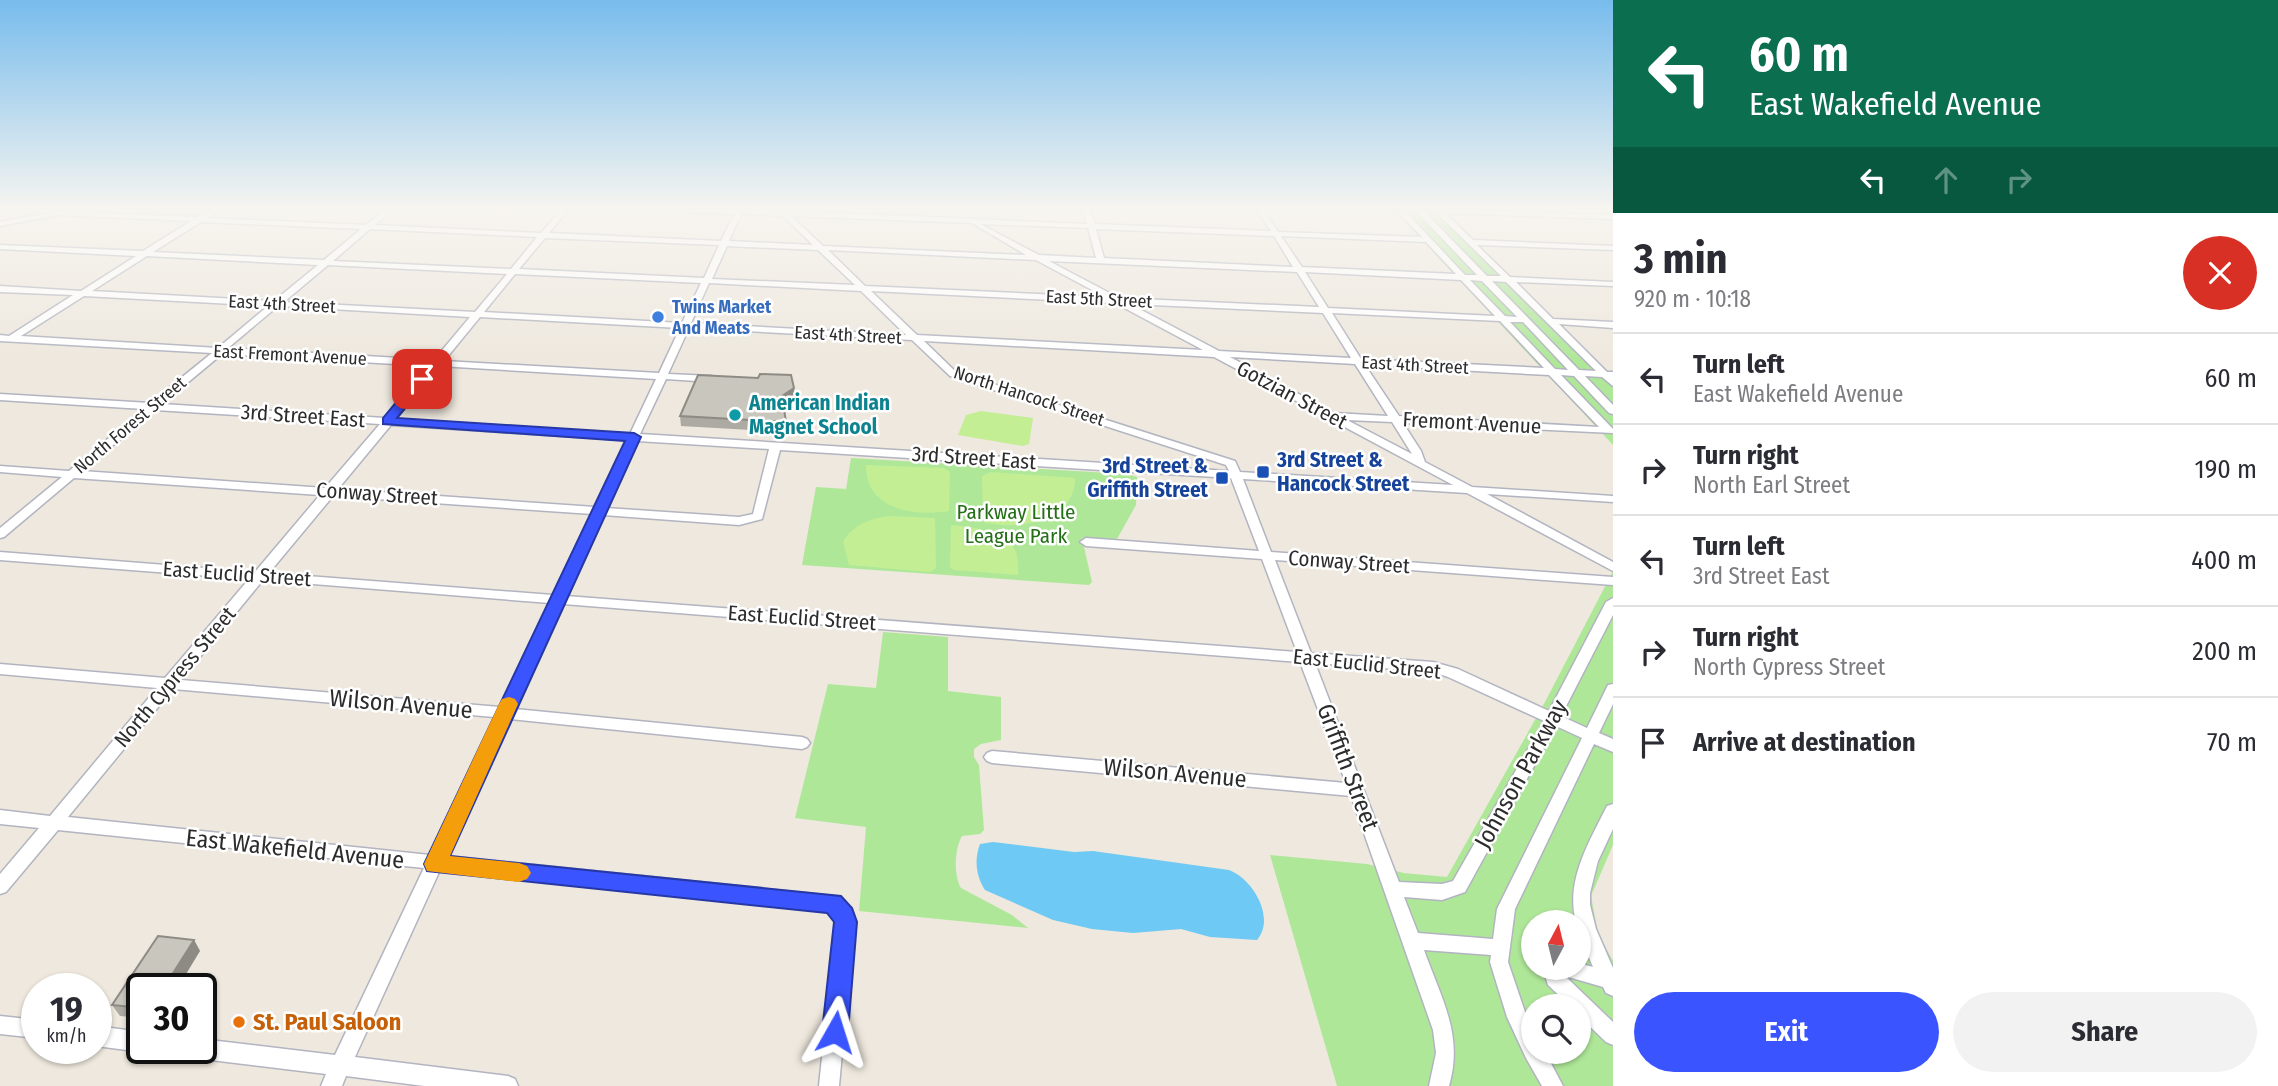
<!DOCTYPE html>
<html lang="en">
<head>
<meta charset="utf-8">
<style>
	:root { --surface:#fff; --page:#f2f2f3; --text:#2b2b33; --muted:#7c7c81; --line:#e1e1e2; --accent:#3a55ff }
	body { margin:0; font-family:"Fira Sans Condensed",sans-serif; background:var(--page); color:var(--text); height:100vh; display:flex; flex-direction:column; font-size:26px; white-space:nowrap }
	* { box-sizing:border-box; margin:0 }
	p { font-size:23px; color:var(--muted) }
	.icon { flex:none; width:38px; height:38px; fill:none; stroke:currentColor; stroke-width:2; stroke-linecap:round; stroke-linejoin:round }
	.map { position:relative; flex:1; overflow:hidden }
	.drawer { display:flex; flex-direction:column; background:var(--surface); width:665px }
	.drawer>* { flex:none }
	.banner { background:#0b6e4f; color:#fff; overflow:hidden }
	.needle { width:46px; rotate:7deg }
	.tools { position:absolute; left:1521px; top:910px; display:grid; gap:14px }
	.tools a { display:grid; place-items:center; width:70px; height:70px; border-radius:50%; background:var(--surface); box-shadow:0 2px 5px #0004; font-size:35px }
	.speed { position:absolute; left:21px; top:973px; display:flex; gap:14px; font-size:35px; font-weight:700; text-align:center }
	.speed>* { display:grid; place-content:center; width:91px; height:91px; border-radius:50%; background:var(--surface); box-shadow:0 2px 5px #0004; line-height:1 }
	.speed small { font-size:18px; font-weight:400 }
	.speed .limit { border:4px solid #111; border-radius:10px; background:#fff; color:#111 }
	.pin { position:absolute; display:grid; place-items:center; width:60px; height:60px; color:#fff; margin:-30px; border-radius:14px; box-shadow:0 4px 10px #0006 }
	.me { position:absolute; width:77px; margin:-38px; rotate:6deg; stroke-linejoin:round; filter:drop-shadow(0 0 5px #0008) }
	.turn { display:flex; align-items:center; gap:24px; height:147px; padding:0 21px; font-size:32px }
	.turn .icon { width:91px; height:91px; stroke-width:2.5 }
	.turn b { display:block; font-size:49px; line-height:60px }
	.lanes { display:flex; align-items:center; height:66px; padding:0 21px; background:#0003; justify-content:center; gap:35px; direction:ltr }
	.lanes .off { opacity:.35 }
	.round { display:grid; place-items:center; flex:none; width:74px; height:74px; border-radius:37px; background:var(--page) }
	.head { display:flex; align-items:center; justify-content:space-between; height:119px; padding:0 21px }
	h1 { font-size:42px; font-weight:700; line-height:52px }
	.cta { display:flex; gap:14px; margin-top:auto; padding:14px 21px }
	.cta a { flex:1; height:80px; border-radius:42px; background:var(--accent); color:#fff; font-size:28px; font-weight:700; line-height:80px; text-align:center }
	.cta a+a { background:var(--page); color:var(--text) }
	ul { padding:0; list-style:none }
	li { display:flex; align-items:center; gap:21px; height:91px; padding:0 21px; border-top:2px solid var(--line) }
	li div { flex:1 }
	li b { display:block; font-size:26px }
	li em { font-style:normal }
	main { display:flex; flex:1; min-height:0 }
	.map>svg:first-child { display:block }
</style>
</head>
<body>
<main>
<div class="map">
<svg width="1613" height="1086" viewBox="0 0 1613 1086">
	<rect width="100%" height="100%" fill="#eee8de"/>
	<!-- green -->
	<path fill="#afe799" fill-rule="evenodd" d="M747,209H904V217Z
		M1393,209H1441L1613,377V445Z
		M851,458L1127,474L1137,477L1136,505L1117,539L1082,538L1092,582L1089,585L802,565L816,487L846,489Z
		M1613,571V845L1591,896L1598,934L1613,961V1086H1337L1270,855L1367,864L1404,873L1447,877L1545,702ZM1533,922H1578V968H1533ZM1533,1006H1578V1052H1533Z
		M883,632L948,637V691L1001,697V740L981,744L974,749V757L979,765L984,830L980,834L962,836C955,847 953,875 961,888L1012,915L1028,928L859,911L866,827L795,818L828,684L876,688Z"/>
	<!-- pitch -->
	<path fill="#c3ee94" d="M981,411L1033,418L1029,444L1023,446L958,435L966,415Z
		M866,465L944,468L950,472L949,511C913,517 865,509 866,465Z
		M991,472L1075,478C1076,522 1016,531 983,522L982,476Z
		M892,516L935,518L936,568L930,572L849,565L843,542C852,525 873,517 892,516Z
		M951,525C970,527 1001,530 1013,547C1019,555 1018,566 1018,575L954,570L950,567Z"/>
	<!-- water -->
	<path fill="#6ec9f4" d="M993,842L1074,852L1093,851L1229,870C1253,879 1276,918 1257,940L1210,937L1181,929L1133,933L1092,929L1053,920L985,890C976,876 974,860 980,844Z"/>
	<g fill="none" stroke-linecap="round" stroke-linejoin="round">
		<defs>
			<path id="minor" d="M212,209H220L207,218L366,225L386,209H393L375,225L541,233L562,209H568L549,233L721,241L734,214L673,211L669,209H743L1087,224L1083,209H1090L1095,224L1271,231L1256,209H1263L1278,232L1422,237L1395,209H1403L1465,275H1477L1414,209H1422L1487,276H1501L1436,212H1431V209L1613,215V219L1445,213L1473,240L1613,246V250L1477,245L1510,277L1613,282V286L1516,282L1553,319L1613,322V328L1559,324L1607,372H1613V386L1602,377L1585,376L1613,405V414L1609,413L1574,376L1561,375L1613,429V433L1403,423L1421,451L1425,462L1472,487L1613,496V502L1487,494L1613,562V571L1467,493L1243,479L1271,552L1613,577V585L1275,560L1311,653L1433,662L1458,669L1549,711L1606,602L1613,598V615L1561,716L1587,728L1608,685L1613,684V704L1599,733L1613,739V752L1594,744L1515,909L1508,962L1526,1015L1533,1029V1052H1545L1563,1086H1542L1526,1058L1507,1017L1490,962L1491,955L1424,950C1441,998 1464,1035 1449,1086H1429L1436,1053L1433,1030L1351,796L992,763L987,761L984,757L987,753L992,751L1346,783L1300,662L563,604L515,709L802,737L807,739L810,743L807,747L802,749L510,719L447,856L833,896C845,900 852,910 854,922L839,1086H819L836,922V918L828,911L440,870L355,1057L508,1076L515,1079L518,1086H424L346,1076L342,1086H321L326,1074L194,1058L187,1055L184,1048H201V1039L335,1055L424,868L58,830L6,892L0,894V874L39,828L0,824V810L50,816L157,688L0,674V664L165,678L249,579L0,560V552L255,572L320,495L74,478L4,537L0,538V528L62,477L0,472V466L69,471L144,409L0,400V394L150,403L212,353L0,341V335L9,336L73,295L0,292V286L81,291L136,256L0,249V245L143,251L191,221L58,215L0,226V222L58,211L198,217ZM741,214L783,216L813,245L729,241ZM791,216L972,223L1026,255L823,246ZM201,222L361,229L324,260L153,252ZM980,224L1088,228L1096,258L1039,255ZM370,229L537,237L511,269L333,261ZM1096,229L1274,236L1293,267L1104,258ZM1281,236L1426,242L1456,274L1302,267ZM545,238L719,245L704,278L519,269ZM727,246L818,250L855,285L712,279ZM828,250L1036,260L1105,297L865,286ZM147,256L318,265L274,301L92,291ZM1049,261L1297,272L1319,307L1119,298ZM328,265L507,274L475,312L284,302ZM1305,272L1461,280L1495,316L1328,308ZM515,274L701,283L682,323L484,312ZM1470,280L1482,281L1517,317L1505,316ZM1492,281L1506,282L1596,371L1579,370ZM709,283L861,291L906,335L691,323ZM871,291L1115,303L1203,350L917,335ZM84,296L268,306L218,348L21,336ZM1130,304L1323,313L1351,358L1219,351ZM278,306L470,317L434,360L228,348ZM1332,313L1500,321L1544,368L1361,359ZM480,317L680,328L659,373L444,361ZM1510,322H1523L1568,370L1555,369ZM689,328L912,340L950,376L1226,465L1229,471L640,434L666,379L712,382L717,379L712,376L668,374ZM924,341L1214,357L1453,485L1240,472L1235,461L956,372ZM222,354L429,366L385,418L162,404ZM1230,357L1355,364L1388,416L1334,413ZM1365,365L1549,375L1599,427L1399,416ZM439,366L656,379L630,434L396,419ZM155,410L380,424L325,488L82,471ZM1347,420L1392,422L1412,454ZM391,425L627,440L595,507L338,489ZM637,441L769,449L753,514L739,517L606,508ZM780,450L1231,478L1259,551L1086,538L1080,542L1086,546L1262,559L1297,652L566,596L603,515L739,525L762,519ZM333,496L592,514L553,595L269,573ZM263,580L550,603L500,707L181,680ZM1315,663L1433,672L1448,677L1544,721L1453,881L1442,884L1399,882ZM173,689L494,717L495,718L430,855L68,817ZM1556,726L1582,738L1497,909L1493,939L1418,933L1404,897L1442,900L1465,892Z
				M1613,804V829L1598,861L1590,893V905L1596,929L1613,968V996L1606,993L1603,987L1565,976L1613,1022V1045L1606,1042L1578,1015V1006H1570L1548,985L1544,972L1546,968H1578V963L1593,967L1578,932V922H1576C1565,881 1589,842 1607,806Z
				M0,1016L37,1020V1038L0,1034Z
				M96,1026L142,1032V1048H149L142,1052L96,1046Z"/>
		</defs>
		<!-- minor casing -->
		<use href="#minor" stroke="#b2b4c0" stroke-width="3"/>
		<!-- minor -->
		<use href="#minor" fill="#fff" fill-rule="evenodd"/>
	</g>
	<!-- wall -->
	<path fill="#adaaa3" d="M758,378L795,397L784,405L786,432L681,426L680,416Z
		M194,940L200,951L142,989V1018L120,1016L112,1005Z"/>
	<!-- shaded-wall -->
	<path fill="#8d8b84" d="M794,388L795,397L783,406L782,396Z
		M194,940L200,951L177,989H163Z"/>
	<!-- building -->
	<path fill="#c9c6bd" stroke="#8d8b84" stroke-width="2" d="M760,374L791,375L794,388L782,396L786,422L680,416L698,375L758,378Z
		M158,936L194,940L163,989H142V1008L112,1005Z"/>
	<!-- sky -->
	<linearGradient id="sky" x2="0" y2="1"><stop stop-color="#77bced"/><stop offset="0.58" stop-color="#f7f5f0"/><stop offset="1" stop-color="#f7f5f0" stop-opacity="0"/></linearGradient>
	<rect width="1613" height="361" fill="url(#sky)"/>
	<!-- route -->
	<path fill="#3a55ff" stroke="#2637a6" stroke-width="2" d="M422,375L429,379L397,418L634,433L641,437L450,856L841,896L852,908L857,922L848,1032L844,1041L835,1044L826,1041L822,1032L834,922L827,913L427,871L424,864L625,441L383,424V418L418,376Z"/>
	<!-- slow -->
	<path fill="#f59e0b" d="M509,697L515,699L518,704L450,856L519,863L527,866L531,873L527,879L519,882L427,871L424,864L499,704L502,699Z"/>
	<!-- markers -->
	<circle fill="#3f7fe0" stroke="#fff" stroke-width="2.5" cx="658" cy="317" r="7"/>
	<circle fill="#0f9aa8" stroke="#fff" stroke-width="2.5" cx="735" cy="415" r="7"/>
	<g fill="#1a4fb4" stroke="#fff" stroke-width="2.5">
		<rect x="1256" y="465" width="14" height="14" rx="3.5"/>
		<rect x="1215" y="471" width="14" height="14" rx="3.5"/>
	</g>
	<circle fill="#e8710a" stroke="#fff" stroke-width="2.5" cx="239" cy="1022" r="7"/>
	<g text-anchor="middle" stroke-width="5" stroke-linejoin="round" paint-order="stroke">
		<!-- far-street labels -->
		<g font-size="18" fill="#2c2c2c" stroke="#fff">
			<text transform="translate(1099 299) rotate(3)" y="6">East 5th Street</text>
			<text transform="translate(282 304) rotate(3)" y="6">East 4th Street</text>
			<text transform="translate(848 335) rotate(3)" y="6">East 4th Street</text>
			<text transform="translate(290 355) rotate(3)" y="6">East Fremont Avenue</text>
			<text transform="translate(1415 365) rotate(3)" y="6">East 4th Street</text>
			<text transform="translate(1029 396) rotate(18)" y="6">North Hancock Street</text>
			<text transform="translate(130 425) rotate(-40)" y="6">North Forest Street</text>
		</g>
		<!-- far-shop labels -->
		<g font-size="18" font-weight="bold" fill="#366cbe" stroke="#fff" text-anchor="start">
			<text x="672" y="313">Twins Market<tspan x="672" dy="21">And Meats</tspan></text>
		</g>
		<!-- street labels -->
		<g font-size="21" fill="#2c2c2c" stroke="#fff">
			<text transform="translate(1292 395) rotate(28)" y="7">Gotzian Street</text>
			<text transform="translate(303 416) rotate(4)" y="7">3rd Street East</text>
			<text transform="translate(1472 423) rotate(3)" y="7">Fremont Avenue</text>
			<text transform="translate(974 458) rotate(4)" y="7">3rd Street East</text>
			<text transform="translate(377 494) rotate(4)" y="7">Conway Street</text>
			<text transform="translate(1349 562) rotate(4)" y="7">Conway Street</text>
			<text transform="translate(237 574) rotate(4)" y="7">East Euclid Street</text>
			<text transform="translate(802 618) rotate(4)" y="7">East Euclid Street</text>
			<text transform="translate(1367 664) rotate(6)" y="7">East Euclid Street</text>
			<text transform="translate(175 677) rotate(-50)" y="7">North Cypress Street</text>
		</g>
		<!-- culture labels -->
		<g font-size="21" font-weight="bold" fill="#0d838f" stroke="#fff" text-anchor="start">
			<text x="749" y="410">American Indian<tspan x="749" dy="24">Magnet School</tspan></text>
		</g>
		<!-- transit labels -->
		<g font-size="21" font-weight="bold" fill="#164399" stroke="#fff" text-anchor="start">
			<text x="1277" y="467">3rd Street &amp;<tspan x="1277" dy="24">Hancock Street</tspan></text>
			<text x="1208" y="473" text-anchor="end">3rd Street &amp;<tspan x="1208" dy="24">Griffith Street</tspan></text>
		</g>
		<!-- park labels -->
		<g font-size="21" fill="#256e18" stroke="#fff">
			<text x="1016" y="519">Parkway Little<tspan x="1016" dy="24">League Park</tspan></text>
		</g>
		<!-- near-street labels -->
		<g font-size="24" fill="#2c2c2c" stroke="#fff">
			<text transform="translate(401 704) rotate(5)" y="8">Wilson Avenue</text>
			<text transform="translate(1348 767) rotate(69)" y="8">Griffith Street</text>
			<text transform="translate(1175 773) rotate(5)" y="8">Wilson Avenue</text>
			<text transform="translate(1521 774) rotate(-61)" y="8">Johnson Parkway</text>
			<text transform="translate(295 849) rotate(6)" y="8">East Wakefield Avenue</text>
		</g>
		<!-- near-food labels -->
		<g font-size="24" font-weight="bold" fill="#c56008" stroke="#fff" text-anchor="start">
			<text x="253" y="1030">St. Paul Saloon</text>
		</g>
	</g>
</svg>
<div class="tools">
<a><svg class="needle" viewBox="-14 -14 28 28"><path d="M0-13l5 13h-10z" fill="#e53935"/><path d="M0 13l5-13h-10z" fill="#7c7c81"/></svg></a>
<a><svg class="icon" aria-label="search" viewBox="0 0 24 24"><circle cx="10" cy="10" r="6"/><path d="M15 15l6 6"/></svg></a>
</div>
<div class="speed"><div>19<small>km/h</small></div><div class="limit">30</div></div>
<div class="pin" style="left:422px;top:379px;background:#d93025"><svg class="icon" aria-label="arrive" viewBox="0 0 24 24"><path d="M6 21V4h12l-3 4 3 4H6"/></svg></div>
<svg class="me" style="left:835px;top:1032px" viewBox="-20 -20 40 40"><path d="M0-17L14 15 0 8-14 15z" fill="#3a55ff" stroke="#fff" stroke-width="4"/></svg>
</div>
<section class="drawer">
<div class="banner">
<div class="turn"><svg class="icon" aria-label="left" viewBox="0 0 24 24"><path d="M17 20v-9H6M10 6l-5 5 5 5"/></svg><div><b>60 m</b>East Wakefield Avenue</div></div>
<div class="lanes"><svg class="icon" aria-label="left" viewBox="0 0 24 24"><path d="M17 20v-9H6M10 6l-5 5 5 5"/></svg><svg class="icon off" aria-label="ahead" viewBox="0 0 24 24"><path d="M12 20V5M6 11l6-6 6 6"/></svg><svg class="icon off" aria-label="right" viewBox="0 0 24 24"><path d="M7 20v-9h11M14 6l5 5-5 5"/></svg></div>
</div>
<div class="head"><div><h1>3 min</h1><p>920 m · 10:18</p></div><a class="round" style="background:#d93025;color:#fff"><svg class="icon" aria-label="close" viewBox="0 0 24 24"><path d="M6 6l12 12M18 6L6 18"/></svg></a></div>
<ul>
<li><svg class="icon" aria-label="left" viewBox="0 0 24 24"><path d="M17 20v-9H6M10 6l-5 5 5 5"/></svg><div><b>Turn left</b><p>East Wakefield Avenue</p></div><em>60 m</em></li>
<li><svg class="icon" aria-label="right" viewBox="0 0 24 24"><path d="M7 20v-9h11M14 6l5 5-5 5"/></svg><div><b>Turn right</b><p>North Earl Street</p></div><em>190 m</em></li>
<li><svg class="icon" aria-label="left" viewBox="0 0 24 24"><path d="M17 20v-9H6M10 6l-5 5 5 5"/></svg><div><b>Turn left</b><p>3rd Street East</p></div><em>400 m</em></li>
<li><svg class="icon" aria-label="right" viewBox="0 0 24 24"><path d="M7 20v-9h11M14 6l5 5-5 5"/></svg><div><b>Turn right</b><p>North Cypress Street</p></div><em>200 m</em></li>
<li><svg class="icon" aria-label="arrive" viewBox="0 0 24 24"><path d="M6 21V4h12l-3 4 3 4H6"/></svg><div><b>Arrive at destination</b></div><em>70 m</em></li>
</ul>
<div class="cta"><a>Exit</a><a>Share</a></div>
</section>
</main>
</body>
</html>
